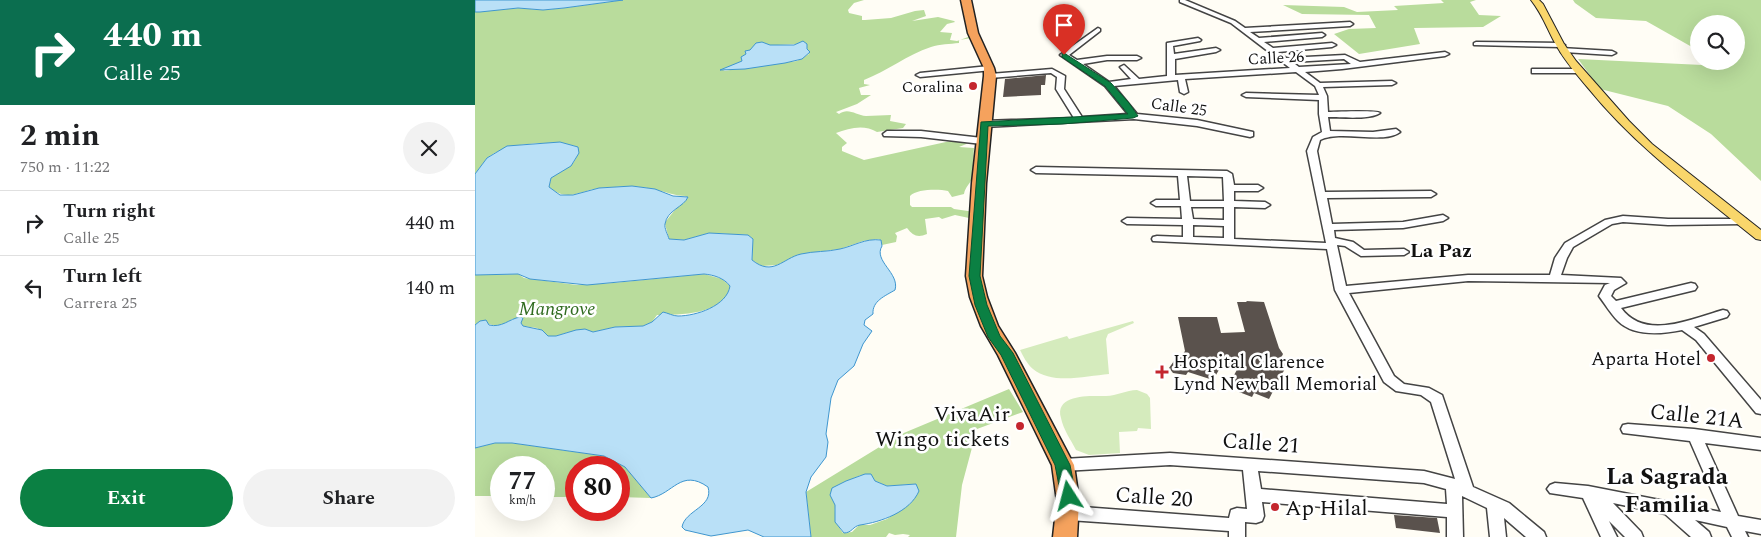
<!DOCTYPE html>
<html lang="en">
<head>
<meta charset="utf-8">
<style>
	:root { --surface:#fff; --page:#f2f2f2; --text:#202124; --muted:#757577; --line:#e0e0e0; --accent:#0b8043 }
	body { margin:0; font-family:Spectral,serif; background:var(--page); color:var(--text); height:100vh; display:flex; flex-direction:column; font-size:19px; white-space:nowrap }
	* { box-sizing:border-box; margin:0 }
	p { font-size:16px; color:var(--muted) }
	.icon { flex:none; width:28px; height:28px; fill:none; stroke:currentColor; stroke-width:2; stroke-linecap:round; stroke-linejoin:round }
	.map { position:relative; flex:1; overflow:hidden }
	.panel { display:flex; flex-direction:column; background:var(--surface); width:475px }
	.panel>* { flex:none }
	.banner { background:#0b6e4f; color:#fff; overflow:hidden }
	.fabs { position:absolute; left:1215px; top:15px; display:grid; gap:10px }
	.fabs a { display:grid; place-items:center; width:55px; height:55px; border-radius:50%; background:var(--surface); box-shadow:0 5px 20px #0002; font-size:25px }
	.speed { position:absolute; left:15px; top:456px; display:flex; gap:10px; font-size:25px; font-weight:700; text-align:center }
	.speed>* { display:grid; place-content:center; width:65px; height:65px; border-radius:50%; background:var(--surface); box-shadow:0 5px 20px #0002; line-height:1 }
	.speed small { font-size:12px; font-weight:400 }
	.speed .limit { border:8px solid #d22; background:#fff; color:#111 }
	.pin { position:absolute; display:grid; place-items:center; width:42px; height:42px; color:#fff; margin:-51px -21px; border-radius:50% 50% 50% 0; rotate:-45deg; box-shadow:0 0 5px #0007 }
	.pin .icon { rotate:45deg }
	.me { position:absolute; width:55px; margin:-28px; rotate:351deg; stroke-linejoin:round; filter:drop-shadow(0 0 4px #0008) }
	.turn { display:flex; align-items:center; gap:18px; height:105px; padding:0 20px; font-size:22px }
	.turn .icon { width:65px; height:65px; stroke-width:2.5 }
	.turn b { display:block; font-size:35px; line-height:42px }
	.round { display:grid; place-items:center; flex:none; width:52px; height:52px; border-radius:26px; background:var(--page) }
	.summary { display:flex; align-items:center; justify-content:space-between; height:85px; padding:0 20px }
	h1 { font-size:30px; font-weight:700; line-height:38px }
	.button { display:flex; gap:10px; margin-top:auto; padding:10px 20px }
	.button a { flex:1; height:58px; border-radius:30px; background:var(--accent); color:#fff; font-size:20px; font-weight:700; line-height:58px; text-align:center }
	.button a+a { background:var(--page); color:var(--text) }
	ul { padding:0; list-style:none }
	li { display:flex; align-items:center; gap:15px; height:65px; padding:0 20px; border-top:1px solid var(--line) }
	li div { flex:1 }
	li b { display:block; font-size:19px }
	li em { font-style:normal }
	main { display:flex; flex:1; min-height:0 }
	.map>svg:first-child { display:block }
</style>
</head>
<body>
<main>
<section class="panel">
<div class="banner">
<div class="turn"><svg class="icon" aria-label="right" viewBox="0 0 24 24"><path d="M7 20v-9h11M14 6l5 5-5 5"/></svg><div><b>440 m</b>Calle 25</div></div>
</div>
<div class="summary"><div><h1>2 min</h1><p>750 m · 11:22</p></div><a class="round"><svg class="icon" aria-label="close" viewBox="0 0 24 24"><path d="M6 6l12 12M18 6L6 18"/></svg></a></div>
<ul>
<li><svg class="icon" aria-label="right" viewBox="0 0 24 24"><path d="M7 20v-9h11M14 6l5 5-5 5"/></svg><div><b>Turn right</b><p>Calle 25</p></div><em>440 m</em></li>
<li><svg class="icon" aria-label="left" viewBox="0 0 24 24"><path d="M17 20v-9H6M10 6l-5 5 5 5"/></svg><div><b>Turn left</b><p>Carrera 25</p></div><em>140 m</em></li>
</ul>
<div class="button"><a>Exit</a><a>Share</a></div>
</section>
<div class="map">
<svg width="1286" height="537" viewBox="0 0 1286 537">
	<rect width="100%" height="100%" fill="#fffdf5"/>
	<!-- green -->
	<path fill="#d5ebbd" d="M658,321L659,323L633,334L631,339L634,374C611,376 577,385 558,369C552,364 548,356 545,350L592,336L594,339Z
		M662,390L672,394L675,398L676,429L663,428L662,431L644,432L645,453L614,455L601,450C596,440 588,429 586,418C579,393 618,396 631,396C642,396 651,390 662,390Z"/>
	<!-- forest -->
	<path fill="#b9dc9c" fill-rule="evenodd" d="M148,0H389L379,3L373,10L374,13L387,16V20H390L416,18L440,11L449,10L451,16L437,21L463,17L479,21L480,22L472,24L465,32L477,33L475,40L482,41L496,36L497,38L484,40V43C475,44 465,44 456,47C432,55 412,71 389,80V84L395,85L384,88L386,95H396L382,104L361,112L364,114C373,107 381,115 391,116C400,116 408,115 416,115L415,121L431,124L428,128L402,132C389,124 374,128 361,133L372,143L367,147V151L389,160L480,140L492,135L502,137L501,140L484,147L499,148C498,157 500,167 498,176C496,183 490,187 489,194L477,197L473,191C463,189 442,189 435,196V205L437,207H476L479,209L500,212L498,216L494,218L480,215L467,219L464,217L450,219L452,234C443,238 438,236 432,228L420,233L422,236L421,242L407,245L404,239L388,241L365,249L327,254L302,265L286,266L277,260L278,239L273,235L234,233L209,240L194,239L190,224L191,221L211,196C199,196 189,191 177,189C160,185 143,187 126,188C105,190 93,203 74,187L76,178C90,166 102,169 103,147C81,140 33,142 15,156C11,158 4,169 0,174V12L43,8L68,10L89,8ZM323,44L332,48L334,54L322,61L248,71L267,61L279,46Z
		M966,0H1001L995,2L1004,15L1026,16L1008,27L939,28L945,44L884,54L859,34L874,29L901,28L894,15L827,14L808,5L869,7L882,12L923,10L919,6L969,3Z
		M1098,0H1286V181L1236,134L1193,106L1125,89L1103,59L1248,66L1242,61H1261V24H1224V51L1171,21L1121,18L1100,3Z
		M43,274L49,278L102,285L138,283L229,274L247,279L255,286C250,315 204,315 182,315L177,322L168,326L140,327L118,332H94L81,336H73L62,328L48,326L46,323L37,319C27,328 17,326 5,321L0,325V275Z
		M534,389L548,412L502,429L487,485L481,537H433L435,535L428,534L420,535L414,533L411,537H336L331,492L424,435ZM386,475L412,486L441,484L436,503L412,519L395,525H384L377,532L368,533C356,517 360,505 363,485Z
		M20,443H37L129,456L150,467L176,498L144,497V468H101V497H69V468H26V496H0V448Z"/>
	<!-- water -->
	<path fill="#b9e0f7" stroke="#3f96cf" d="M0,0H148L89,8L68,10L43,8L5,12H0Z
		M328,41L332,44V49L335,52L327,59L310,63L270,69L245,70L267,61L266,57L271,54L270,51L275,50L281,43L287,42L295,45H319Z
		M85,142L103,147L104,153L96,166L76,178L74,187L85,195H98L124,188L157,186L180,189L198,196L213,197C209,207 192,210 190,224C189,228 193,235 194,239L209,240L234,233L273,235L278,239L277,260C298,277 308,258 326,254C339,251 352,252 365,249C379,246 390,238 406,240L407,246C398,261 425,273 420,290C410,296 397,301 398,314L390,320L389,325L397,331L388,344L379,366L363,380L356,398L351,434L353,442L351,457L336,477L331,492L336,537H289L273,530L236,536L210,530L207,527C210,510 239,507 233,487C206,468 198,494 176,498L150,467L129,456L37,443H20L0,448V325L5,321L11,320L14,325C27,328 34,319 45,317L48,318L46,323L48,326L67,330L73,336H81L101,330L110,329L118,332L140,327L168,326L177,322L188,312C193,313 198,316 203,316C221,316 252,306 255,286C249,278 239,275 229,274L112,285L55,279L43,274L0,275V174L12,158L32,146Z
		M390,474H396L400,481L412,486L441,484L444,491C435,512 406,522 385,525C378,526 377,533 369,533L360,522V505L355,495L357,488L371,481Z"/>
	<!-- building -->
	<path fill="#5a524d" d="M571,75L570,85H566V95L528,97L530,79Z
		M771,301L789,302L804,348L808,354L806,358L814,361L794,399L779,393L777,397L764,392L766,388L754,384L763,368L748,363L738,380L713,372L711,375L698,373L694,368L701,358H705L710,351L703,317H742L746,333L770,332L762,302H772Z
		M919,515L962,518L965,533L921,528Z"/>
	<g fill="none" stroke-linecap="round" stroke-linejoin="round">
		<defs>
			<path id="minor" d="M705,0H710L760,21L770,28L875,22L878,24L875,26L775,32L784,38L847,33L850,35L847,37L789,42L798,48L857,43L861,45L857,47L803,52L811,58L870,55L885,62L970,52L974,54L970,56L867,69L830,72L845,83L917,81L921,83L917,85L848,87L852,96L853,112C862,112 901,110 905,113C895,120 866,117 853,117L855,131L898,132L921,129L925,132C908,145 866,129 845,140L842,151L850,192L956,191L961,194L956,197L852,198L857,224L928,222L968,215L973,218L968,221L928,228L859,230L860,238L878,242L889,250L929,249L934,252L929,255L886,256L870,246L862,245L871,286L993,275H1075L1080,258L1090,243L1130,220L1148,216L1193,219H1271L1272,221L1271,223L1267,224L1193,225L1148,222L1137,224L1098,247L1092,258L1086,275L1146,278L1151,283L1139,290L1136,296L1141,301L1216,283L1220,284L1222,287L1220,290L1146,308C1170,341 1216,319 1248,310L1252,311L1254,314L1252,317L1219,327L1229,334L1286,400V414L1281,413L1221,340L1207,330C1187,334 1159,337 1143,321C1136,314 1130,304 1124,296L1130,285L1135,283L993,281L874,293L919,376L929,384L954,388L967,395L998,487L1034,503L1069,532L1071,537H1051L1029,518L1031,537H1015L1012,508L987,496L988,537H972V517L787,502L789,516L787,521L781,523L770,522V537H754V531L594,520L588,518L586,513L588,508L594,506L754,518L756,510L762,508L772,509L768,470L695,465L588,471L583,469L581,465L583,461L588,459L695,453L949,471L980,479L956,402L946,395L921,391L909,382L860,290L852,249L678,241L677,239L678,237L682,236L708,237V225L652,224L647,221L652,218L707,219L706,206H681L676,203L681,200H705L703,176L561,173L556,170L561,167L752,171L757,174L759,185H783L788,188L783,191H759V201L790,202L795,205L790,208L759,207V239L851,243L832,151L838,137L847,132L844,114V100L771,97L767,95L771,93L844,95L840,86L821,72L710,79L713,92L709,94L705,92L703,80L639,86L662,114L722,120L778,132V136L775,137L722,126L659,119L509,127L505,124L509,121L599,118L581,89L582,77L576,73L515,78L511,76L515,74L577,69L590,76L589,89L607,117L653,114L630,86L585,55L623,28L625,29V31L594,55L602,60L632,56H662L666,58L662,60H632L608,64L634,82L656,79L645,67L649,65L664,79L692,76V43L723,38L726,40L725,41L698,46L699,54L741,48L745,50L741,52L700,59V75L815,68L756,23L705,2ZM869,59L876,64L824,67L817,62ZM712,176L748,177L749,201H715ZM716,207H749V220L718,219ZM718,225L749,226V238L718,237ZM783,471L949,483L971,489L972,504L786,489Z
				M1001,42L1086,43L1090,45L1086,47L999,45V43Z
				M1086,48L1137,51L1141,53L1137,55L1089,52H1086Z
				M514,66H517V70L445,77L441,75L445,73Z
				M1057,69H1104L1108,71L1104,73H1057Z
				M412,131H446L507,138L511,141L507,144L446,137L409,136L408,134Z
				M1153,424L1219,429L1286,438V450L1230,443L1263,516L1286,520V534L1270,531L1273,537H1257L1252,527L1220,520L1234,532L1236,537H1216L1190,514L1138,503L1166,532L1168,537H1150L1134,521L1142,537H1126L1108,498L1075,493L1072,489L1075,485L1080,483L1113,486L1246,512L1215,441L1148,433L1146,429L1148,425Z"/>
			<path id="major" d="M1056,0H1064L1068,4L1089,44L1101,61L1154,121L1177,144L1286,230V240L1281,239C1223,192 1162,148 1114,89C1102,75 1089,60 1080,43C1072,28 1067,14 1056,0Z"/>
			<path id="highway" d="M486,0H496L503,33L519,68L521,76L511,183L507,276L512,297L523,326L540,353L599,465L604,501L602,537H578L582,501L577,465L523,355L506,326L495,297L491,276L497,183L509,76V68L493,33Z"/>
		</defs>
		<!-- minor casing -->
		<use href="#minor" stroke="#444" stroke-width="3"/>
		<!-- major casing -->
		<use href="#major" stroke="#222" stroke-width="2"/>
		<!-- highway casing -->
		<use href="#highway" stroke="#222" stroke-width="3"/>
		<!-- minor -->
		<use href="#minor" fill="#fff" fill-rule="evenodd"/>
		<!-- major -->
		<use href="#major" fill="#f9d66b" fill-rule="evenodd"/>
		<!-- highway -->
		<use href="#highway" fill="#f5a25d" fill-rule="evenodd"/>
	</g>
	<!-- route -->
	<path fill="#0b8043" stroke="#07532c" d="M589,53L636,83L654,103L663,116L658,118L587,124L513,126L505,276L512,305L525,336L538,353L595,465L601,496L599,500L594,502L588,500L586,496L580,465L526,355L513,337L500,305L494,276L506,122L653,114L630,86L587,57V54Z"/>
	<!-- markers -->
	<g fill="#c4262e" stroke="#fff" stroke-width="2">
		<circle cx="498" cy="86" r="5"/>
		<circle cx="1236" cy="358" r="5"/>
		<path d="M684.5 364.5h5v5h5v5h-5v5h-5v-5h-5v-5h5z"/>
		<circle cx="545" cy="426" r="5"/>
		<circle cx="800" cy="507" r="5"/>
	</g>
	<g text-anchor="middle" stroke-width="5" stroke-linejoin="round" paint-order="stroke">
		<!-- far-street labels -->
		<g font-size="16" fill="#111" stroke="#fff">
			<text transform="translate(801 57) rotate(-3)" y="6">Calle 26</text>
			<text transform="translate(704 106) rotate(8)" y="6">Calle 25</text>
		</g>
		<!-- far-poi labels -->
		<g font-size="16" fill="#111" stroke="#fff" text-anchor="end">
			<text x="488" y="92">Coralina</text>
		</g>
		<!-- park labels -->
		<g font-size="19" font-style="italic" fill="#2f6b1f" stroke="#fff">
			<text x="82" y="315">Mangrove</text>
		</g>
		<!-- poi labels -->
		<g font-size="19" fill="#111" stroke="#fff" text-anchor="end">
			<text x="1226" y="365">Aparta Hotel</text>
			<text x="698" y="368" text-anchor="start">Hospital Clarence<tspan x="698" dy="22">Lynd Newball Memorial</tspan></text>
		</g>
		<!-- neighbourhood labels -->
		<g font-size="20" font-weight="bold" fill="#111" stroke="#fff">
			<text x="966" y="257">La Paz</text>
		</g>
		<!-- near-poi labels -->
		<g font-size="22" fill="#111" stroke="#fff" text-anchor="end">
			<text x="535" y="421">VivaAir<tspan x="535" dy="25">Wingo tickets</tspan></text>
			<text x="810" y="515" text-anchor="start">Ap Hilal</text>
		</g>
		<!-- near-street labels -->
		<g font-size="22" fill="#111" stroke="#fff">
			<text transform="translate(1222 415) rotate(6)" y="8">Calle 21A</text>
			<text transform="translate(786 442) rotate(4)" y="8">Calle 21</text>
			<text transform="translate(679 496) rotate(4)" y="8">Calle 20</text>
		</g>
		<!-- near-neighbourhood labels -->
		<g font-size="24" font-weight="bold" fill="#111" stroke="#fff">
			<text x="1192" y="484">La Sagrada<tspan x="1192" dy="28">Familia</tspan></text>
		</g>
	</g>
</svg>
<div class="fabs">
<a><svg class="icon" aria-label="search" viewBox="0 0 24 24"><circle cx="10" cy="10" r="6"/><path d="M15 15l6 6"/></svg></a>
</div>
<div class="speed"><div>77<small>km/h</small></div><div class="limit">80</div></div>
<div class="pin" style="left:589px;top:55px;background:#d93025"><svg class="icon" aria-label="arrive" viewBox="0 0 24 24"><path d="M6 21V4h12l-3 4 3 4H6"/></svg></div>
<svg class="me" style="left:594px;top:496px" viewBox="-20 -20 40 40"><path d="M0-17L14 15 0 8-14 15z" fill="#0b8043" stroke="#fff" stroke-width="4"/></svg>
</div>
</main>
</body>
</html>
